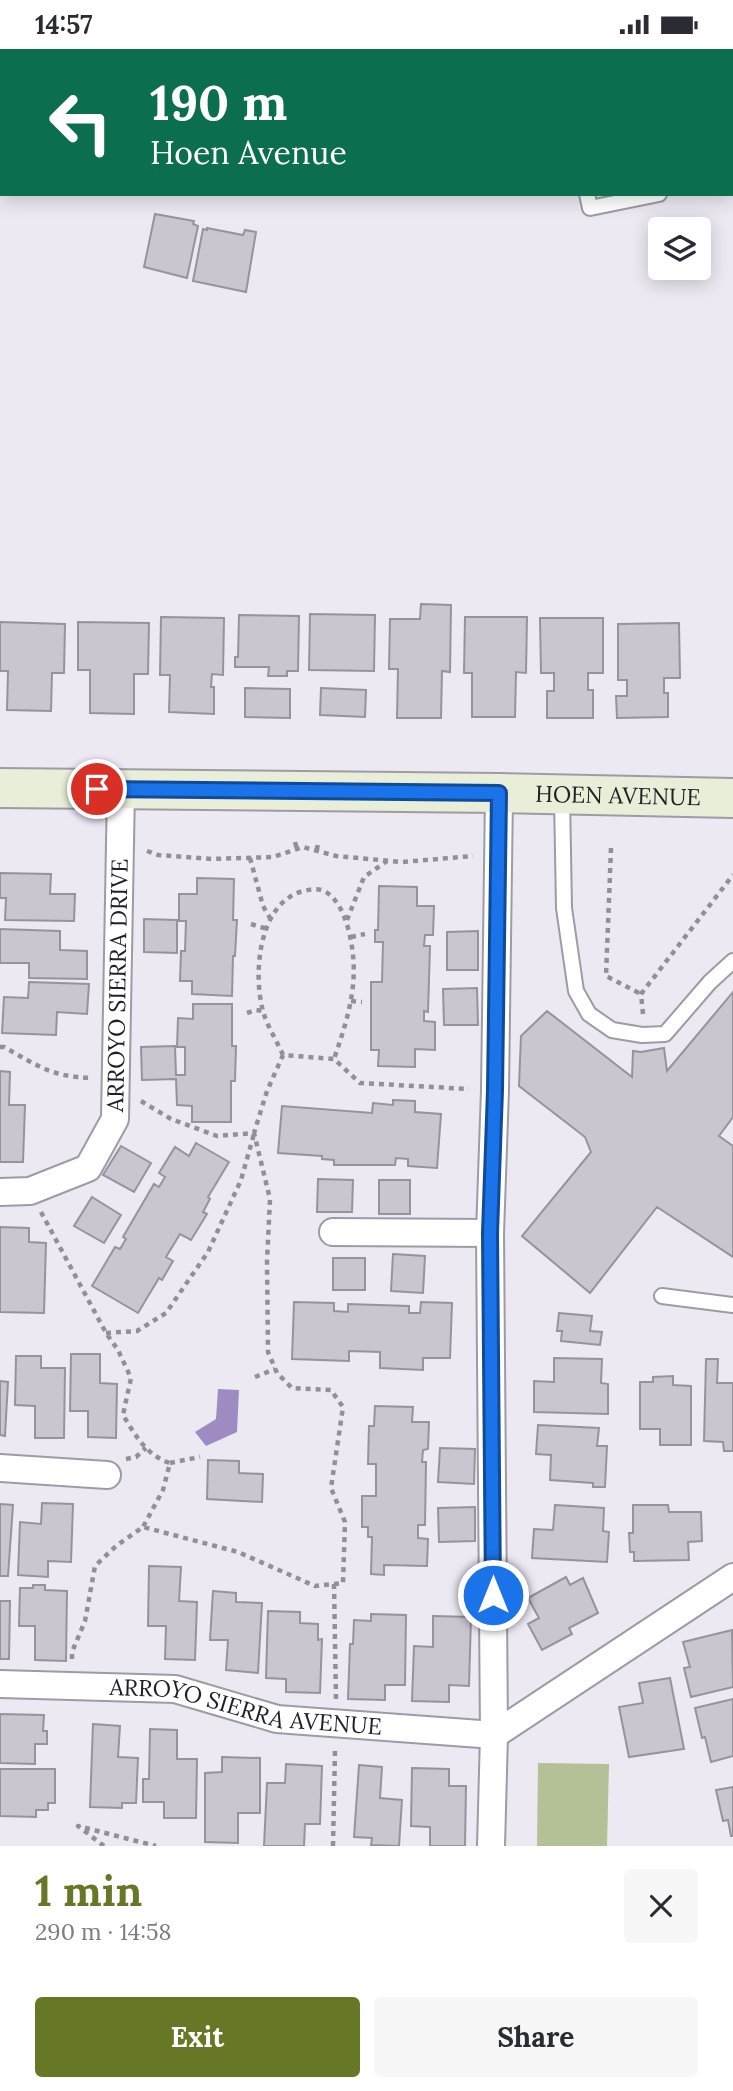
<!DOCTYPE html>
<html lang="en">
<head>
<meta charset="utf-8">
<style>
	:root { --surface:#fff; --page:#f7f7f7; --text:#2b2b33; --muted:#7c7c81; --accent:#667726 }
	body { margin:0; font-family:Lora,serif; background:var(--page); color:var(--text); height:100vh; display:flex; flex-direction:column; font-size:26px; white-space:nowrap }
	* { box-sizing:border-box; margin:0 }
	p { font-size:23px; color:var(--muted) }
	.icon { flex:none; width:38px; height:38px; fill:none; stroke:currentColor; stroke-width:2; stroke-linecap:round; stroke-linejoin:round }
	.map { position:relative; height:1797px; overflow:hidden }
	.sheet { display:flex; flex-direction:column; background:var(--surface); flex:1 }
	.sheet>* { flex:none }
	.hud { position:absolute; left:0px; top:0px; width:733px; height:147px; box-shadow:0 4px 18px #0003; background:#0b6e4f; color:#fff; overflow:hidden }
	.tools { position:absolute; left:648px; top:168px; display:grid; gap:14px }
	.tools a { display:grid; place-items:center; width:63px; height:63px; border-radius:7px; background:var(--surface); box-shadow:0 4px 18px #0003; font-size:35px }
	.pin { position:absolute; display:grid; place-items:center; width:60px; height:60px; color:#fff; margin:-30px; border:4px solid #fff; border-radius:50%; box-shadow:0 2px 7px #0007 }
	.me { position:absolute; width:77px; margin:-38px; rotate:0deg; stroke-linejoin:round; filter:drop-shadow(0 0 5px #0008) }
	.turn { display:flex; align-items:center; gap:24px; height:147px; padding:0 35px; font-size:32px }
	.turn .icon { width:91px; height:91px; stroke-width:2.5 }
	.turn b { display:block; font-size:49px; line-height:60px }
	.round { display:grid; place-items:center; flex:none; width:74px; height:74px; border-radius:7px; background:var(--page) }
	.headline { display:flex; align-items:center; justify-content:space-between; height:119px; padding:0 35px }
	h1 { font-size:42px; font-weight:700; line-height:52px; color:var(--accent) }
	.action { display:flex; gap:14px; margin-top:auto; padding:14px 35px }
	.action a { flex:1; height:80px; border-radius:7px; background:var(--accent); color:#fff; font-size:28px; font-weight:700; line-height:80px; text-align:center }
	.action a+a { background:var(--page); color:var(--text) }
	.status { display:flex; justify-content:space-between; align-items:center; height:49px; padding:0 35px; background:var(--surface); direction:ltr }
	.status svg { height:19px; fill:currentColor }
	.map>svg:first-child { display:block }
</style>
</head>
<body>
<div class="status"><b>14:57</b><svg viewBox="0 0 49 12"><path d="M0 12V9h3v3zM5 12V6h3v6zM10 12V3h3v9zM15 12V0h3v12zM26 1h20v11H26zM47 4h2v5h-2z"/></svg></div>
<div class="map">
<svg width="733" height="1797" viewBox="0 0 733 1797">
	<rect width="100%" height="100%" fill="#ece9f3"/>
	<!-- green -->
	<path fill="#b4c095" d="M538,1714L609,1715L607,1797H537Z"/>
	<!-- water -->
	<path fill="#9e8bc2" d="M218,1340L239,1341L237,1383L206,1397L195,1383L216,1370Z"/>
	<!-- building -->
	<path fill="#c9c6d0" stroke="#96939d" stroke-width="2" d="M66,0H115L114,2H65Z
		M155,165L194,172L193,175L198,177L187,229L144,218Z
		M207,179L243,186L245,181L256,183L246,243L193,232L203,180L207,181Z
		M421,555L451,556L450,623L442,622L441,669H397L398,620H389L390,570H420Z
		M310,565L375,566L374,622L309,621Z
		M239,566L299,567L298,622H287V627H268L269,618H235V608H238Z
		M161,568L224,569L223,626L212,625L211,638H214V665L169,663L170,626H160Z
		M465,568H527L526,624L516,623L515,668H472V624H464Z
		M540,569H603V624H588V641H593V669H547V642H554V624H541Z
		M0,573L65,575L64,624H52L51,662L7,661L8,622H0Z
		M78,573L149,574L148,625H134V665L90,664V621H78Z
		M679,574L680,629H664V644H668V668L617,669L616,647H627V631H618V575Z
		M245,639L290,640V669L245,668Z
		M321,639L366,641L365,668L320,666Z
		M0,824L51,825L50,845H75L74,872L5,871L6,849H0Z
		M197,829L234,830L233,871H237L235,907H233L232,947L192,945V932H180L181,902H185L186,872H179V845H197Z
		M379,837L417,838V857H434L433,886H425L424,897H430L428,963L424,962V972L435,973V1001L415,1000V1018L378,1017L379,1001H371V933H382L383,893H375V881H378Z
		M144,870L177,871V904L144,903Z
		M0,880L60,882V901L87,902V930L29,929V914H0Z
		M478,882V921H447V883Z
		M29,933L89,935L87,965L57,963L56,986L2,984L4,948L28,949Z
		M477,939L478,976H444L443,940Z
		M733,943V1068L719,1087L733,1097V1208L657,1158L590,1244L522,1187L591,1103L585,1088L519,1037L521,987L547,962L632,1028L633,1002L641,1003L664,999L667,1022Z
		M193,955H232V997H236L235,1032H231V1073H192V1057L177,1056L176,1030L142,1031L141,998L175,997L176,1026H185V998H177L178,969L193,970Z
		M0,1022L10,1023L9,1056H25L23,1113H0Z
		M393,1051L415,1052V1063L441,1065L437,1119L408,1117V1110L396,1109L395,1116H334V1111L322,1110V1107L278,1104L282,1057L372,1064L373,1054L393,1056Z
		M196,1094L229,1113L208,1148L210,1150L203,1163L207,1165L191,1191L180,1185L166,1208L173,1212L162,1231L159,1229L138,1264L92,1237L115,1198L120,1200L126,1190L123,1188L154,1135L159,1138L165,1128L159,1124L175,1098L189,1107Z
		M121,1097L151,1114L134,1143L103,1126Z
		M318,1130L353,1131L352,1163H317Z
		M379,1131H410V1165H379Z
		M92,1148L121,1166L104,1194L74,1177Z
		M0,1178L29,1179V1193L46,1194L44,1264L0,1263Z
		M393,1205L425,1207L423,1244L391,1242Z
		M333,1209H365V1241H333Z
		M294,1253L334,1254V1262L348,1263V1255L409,1257V1264H420L421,1253L452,1254L450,1309H423V1321L380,1319V1303L349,1302V1312L292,1310Z
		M559,1264L592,1267L590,1282L602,1283L600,1296L561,1292L562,1282H557Z
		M71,1305H100V1334L117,1335L116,1389L88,1388V1362H70Z
		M16,1307H41V1319H65L64,1389H35V1357L15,1356Z
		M554,1309L602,1310L601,1334L608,1335V1365L534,1363V1332L554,1333Z
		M706,1310H718L717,1334H733V1402H724L723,1393L704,1392Z
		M673,1327V1336L691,1337V1396H660V1380H640V1333H653V1328Z
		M0,1332L8,1333L5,1387L0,1386Z
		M375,1357L413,1358L412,1373H429L428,1400L423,1401L422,1413H426L425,1476H418V1489L428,1490L427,1517L384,1516V1526L371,1525L372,1488H368V1478H362V1447H376V1415H368L369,1377H374Z
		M538,1376L599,1379L597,1397H607L605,1438H593V1434L550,1431L551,1406L536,1405Z
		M440,1399L475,1400L474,1435L438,1433Z
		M208,1411L239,1412V1424L263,1425L262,1453L207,1450Z
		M42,1454L73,1455L71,1513L48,1512V1528L18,1526L20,1473L41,1475Z
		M0,1455L13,1456L8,1527H0Z
		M555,1456L604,1459L603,1482L609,1483L607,1513L532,1509L534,1480L553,1481Z
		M633,1456H668L669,1463H701L702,1492L688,1493L689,1511L634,1512V1503H630L629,1484H633Z
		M475,1458V1492L439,1493L438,1459Z
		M149,1517L181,1518L179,1552L197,1553L195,1611L165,1610L166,1577H148Z
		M566,1528L570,1536L583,1529L598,1564L569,1579L572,1585L542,1601L528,1575L539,1569L528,1549Z
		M33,1536H45V1541L67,1542L66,1612L35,1611V1577H19L20,1539H33Z
		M213,1542L236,1544V1553L262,1554L258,1624L226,1621L228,1591H210Z
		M0,1552H10L9,1610H0Z
		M268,1562L300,1563V1574L318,1575V1591L322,1590L320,1644L286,1643V1630L266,1629Z
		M371,1565L406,1566L405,1636H385V1651L348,1650L350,1595H353L354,1571L371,1572Z
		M433,1567L471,1568L469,1637L449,1636V1653L412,1652L414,1597L433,1598Z
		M732,1581L733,1638L691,1648L684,1619L690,1618L683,1593Z
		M670,1629L684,1700L629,1708L619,1658L643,1654L639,1634Z
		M733,1650V1707L711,1713L705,1688L702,1689L695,1659Z
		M0,1665L44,1666L43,1682H47V1695H35V1715L0,1714Z
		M93,1675L120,1677L118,1708L138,1709L136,1754H122V1759L90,1758Z
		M150,1680L177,1681V1710H197L196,1769H164V1753H143V1730H149Z
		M222,1708L260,1709V1764H238V1794L205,1793V1724L222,1723Z
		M286,1715L322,1717L320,1775H305L304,1797H264L267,1734H285Z
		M359,1716L382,1718L380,1749L402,1751L399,1797L371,1796L372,1789L354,1788Z
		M412,1719L449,1720V1737H466L465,1797H430V1778L411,1777Z
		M0,1720H55V1754H48V1761H36V1768L0,1767Z
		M733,1738V1787H731L728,1771L723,1772L716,1741Z"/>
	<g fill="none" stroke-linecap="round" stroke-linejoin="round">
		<defs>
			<path id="lane" d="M555,0V2
				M622,0V2
				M163,2V0
				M732,129H733
				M587,145L590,159L659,145
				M562,747L564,859L576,942L589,965L612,981L642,986L665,985L710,933L733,912
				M662,1247L733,1256"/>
			<g id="street">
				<path id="s1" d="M0,1143L30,1142L88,1119L115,1070L121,740"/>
				<path d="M333,1183L490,1184"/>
				<path d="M0,1419L107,1426"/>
				<path id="s2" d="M0,1635L175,1640L277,1670L494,1686L733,1528"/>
				<path d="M491,1797L494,1686L490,1184L495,1041L499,744"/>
			</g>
			<g id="secondary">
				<path id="s3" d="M0,739L499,744L733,749"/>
			</g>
		</defs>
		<!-- lane casing -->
		<use href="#lane" stroke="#9e9ba5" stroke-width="18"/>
		<!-- street casing -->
		<use href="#street" stroke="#9e9ba5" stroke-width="30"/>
		<!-- secondary casing -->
		<use href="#secondary" stroke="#9e9ba5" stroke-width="42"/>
		<!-- path -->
		<path stroke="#929097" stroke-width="4.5" stroke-dasharray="5 5" stroke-linecap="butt" d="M295,793L297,800
			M611,799L606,927L641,945
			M317,801L318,793
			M147,802L158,806L212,810L273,808L303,798L336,807L402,813L473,807
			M250,809L263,857L270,869
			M347,871L364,828L387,812
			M251,875L267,880
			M351,888L365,885
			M351,952L362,953
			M247,964L256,961L263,962
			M643,965L641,945L733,826
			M0,998H4C38,1017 52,1028 92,1029
			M283,1006C277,992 267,977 263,962C253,926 258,857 300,843C308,841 317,838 326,843C338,851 344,865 348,879C361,928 350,963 334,1010
			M141,1052L171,1070L217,1087L254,1084L267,1042L283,1006L334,1010L360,1034L469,1040
			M41,1163L106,1284L118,1301L131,1329L123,1366C135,1386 147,1407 170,1414L163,1441L143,1478
			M106,1284L137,1282L166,1264L208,1203L241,1131L254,1085
			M255,1328L275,1320
			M126,1410L136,1408L146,1399
			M170,1414L200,1408
			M334,1535L336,1650
			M72,1610V1603L85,1572L95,1517L116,1497L143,1478L238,1503L315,1537L343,1534L345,1473L331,1439L343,1358L331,1341L292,1339L277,1324L268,1303L267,1212L270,1150L254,1084
			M104,1797L78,1777L156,1797
			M333,1797L335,1701"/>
		<!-- lane -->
		<use href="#lane" stroke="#fff" stroke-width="14"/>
		<!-- street -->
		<use href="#street" stroke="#fff" stroke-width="26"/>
		<!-- secondary -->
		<use href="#secondary" stroke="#e8eed8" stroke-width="38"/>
	</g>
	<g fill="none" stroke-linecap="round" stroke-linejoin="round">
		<defs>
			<path id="route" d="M97,740L499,744L495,1041L490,1184L493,1546"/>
		</defs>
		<!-- route casing -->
		<use href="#route" stroke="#114b97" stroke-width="18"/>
		<!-- route -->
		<use href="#route" stroke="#1a73e8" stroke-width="12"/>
	</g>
	<g text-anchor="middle" stroke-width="7" stroke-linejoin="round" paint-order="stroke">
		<!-- street labels -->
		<g font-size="23" fill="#201f23" stroke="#fff">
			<text dy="8" stroke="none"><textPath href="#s3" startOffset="618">HOEN AVENUE</textPath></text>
			<text dy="8" stroke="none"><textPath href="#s1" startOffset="282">ARROYO SIERRA DRIVE</textPath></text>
			<text dy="8" stroke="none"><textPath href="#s2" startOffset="248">ARROYO SIERRA AVENUE</textPath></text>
		</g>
	</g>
</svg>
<div class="tools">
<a><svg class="icon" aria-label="layers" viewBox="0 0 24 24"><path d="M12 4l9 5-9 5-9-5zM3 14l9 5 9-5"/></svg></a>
</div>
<div class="pin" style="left:97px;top:740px;background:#d93025"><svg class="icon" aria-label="arrive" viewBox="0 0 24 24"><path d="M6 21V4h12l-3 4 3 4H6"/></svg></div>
<svg class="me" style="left:493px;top:1546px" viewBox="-20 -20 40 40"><circle r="17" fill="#1a73e8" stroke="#fff" stroke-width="3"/><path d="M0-11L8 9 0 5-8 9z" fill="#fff"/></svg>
<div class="hud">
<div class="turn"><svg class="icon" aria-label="left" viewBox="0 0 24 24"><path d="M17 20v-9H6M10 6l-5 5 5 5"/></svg><div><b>190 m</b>Hoen Avenue</div></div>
</div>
</div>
<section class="sheet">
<div class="headline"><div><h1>1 min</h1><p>290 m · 14:58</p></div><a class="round"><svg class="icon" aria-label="close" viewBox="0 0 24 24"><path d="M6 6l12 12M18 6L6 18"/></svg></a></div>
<div class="action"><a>Exit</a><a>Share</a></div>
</section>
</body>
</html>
